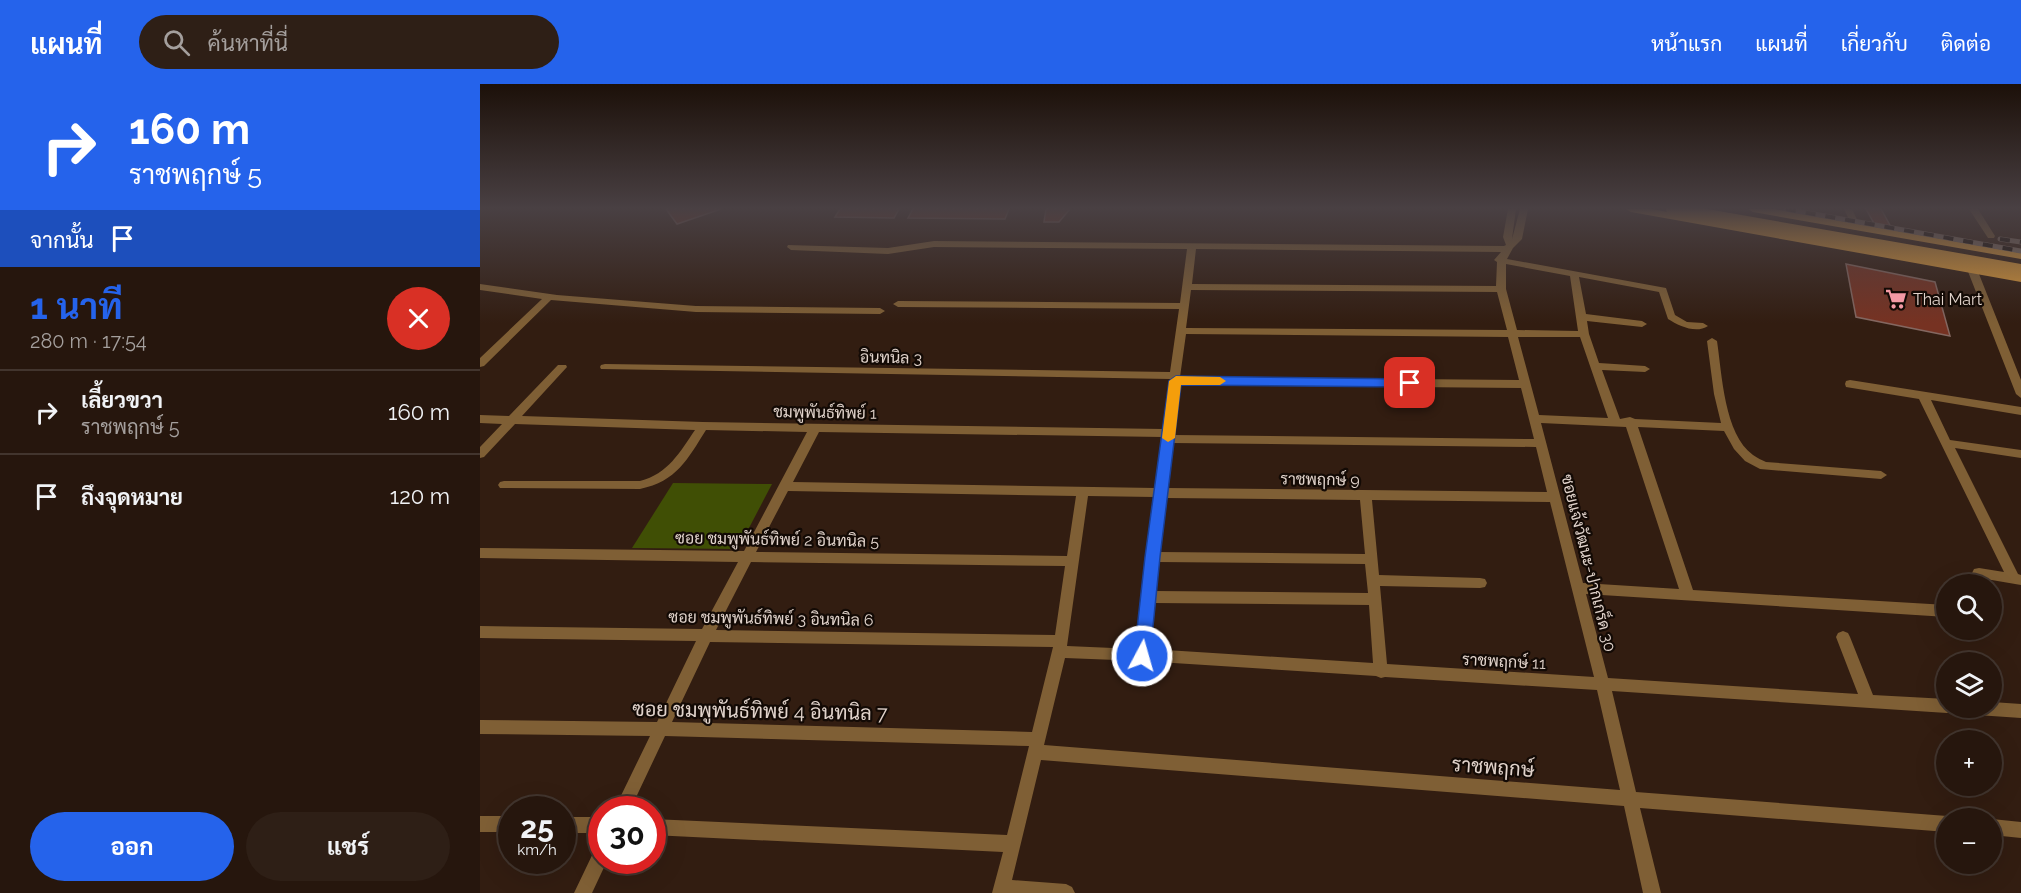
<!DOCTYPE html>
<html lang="th">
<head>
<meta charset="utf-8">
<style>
	:root { --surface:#26160d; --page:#2e1f16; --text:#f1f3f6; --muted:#a49f9d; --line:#42352e; --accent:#2563eb }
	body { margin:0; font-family:Raleway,Sarabun,sans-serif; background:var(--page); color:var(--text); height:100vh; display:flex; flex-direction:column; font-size:22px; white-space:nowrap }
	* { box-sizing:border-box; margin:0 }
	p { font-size:20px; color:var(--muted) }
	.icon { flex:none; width:33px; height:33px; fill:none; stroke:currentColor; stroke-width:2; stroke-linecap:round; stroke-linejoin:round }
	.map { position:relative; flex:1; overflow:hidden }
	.details { display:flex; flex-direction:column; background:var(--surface); width:480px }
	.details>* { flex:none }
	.guide { background:#2563eb; color:#fff; overflow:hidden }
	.tools { position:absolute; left:1456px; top:490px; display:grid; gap:12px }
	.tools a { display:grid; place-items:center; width:66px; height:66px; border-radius:50%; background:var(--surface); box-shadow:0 6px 24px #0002,0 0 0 2px var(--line); font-size:30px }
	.speed { position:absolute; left:18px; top:712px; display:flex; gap:12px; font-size:30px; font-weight:700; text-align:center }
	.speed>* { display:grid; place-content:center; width:78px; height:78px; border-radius:50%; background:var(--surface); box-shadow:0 6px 24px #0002,0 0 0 2px var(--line); line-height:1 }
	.speed small { font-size:15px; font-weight:400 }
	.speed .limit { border:9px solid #d22; background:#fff; color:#111 }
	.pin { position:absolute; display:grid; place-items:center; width:51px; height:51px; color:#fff; margin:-26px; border-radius:12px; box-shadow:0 3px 9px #0006 }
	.me { position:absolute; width:66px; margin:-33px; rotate:6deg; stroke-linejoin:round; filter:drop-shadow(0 0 4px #0008) }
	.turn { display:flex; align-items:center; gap:21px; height:126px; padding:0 30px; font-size:27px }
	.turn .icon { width:78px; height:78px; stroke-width:2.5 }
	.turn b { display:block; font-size:42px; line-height:51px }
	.then { display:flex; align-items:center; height:57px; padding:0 30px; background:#0003; gap:12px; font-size:22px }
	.round { display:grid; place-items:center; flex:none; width:63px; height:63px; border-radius:32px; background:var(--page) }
	.overview { display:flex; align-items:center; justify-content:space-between; height:102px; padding:0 30px }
	h1 { font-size:36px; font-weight:700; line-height:45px; color:var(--accent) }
	.primary-button { display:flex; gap:12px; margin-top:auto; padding:12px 30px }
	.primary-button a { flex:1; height:69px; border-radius:36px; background:var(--accent); color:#fff; font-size:24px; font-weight:700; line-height:69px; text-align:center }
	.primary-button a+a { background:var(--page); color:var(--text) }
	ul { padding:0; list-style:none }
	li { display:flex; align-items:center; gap:18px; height:84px; padding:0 30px; border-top:2px solid var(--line) }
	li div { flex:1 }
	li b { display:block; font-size:22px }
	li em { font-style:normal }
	header { display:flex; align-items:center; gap:36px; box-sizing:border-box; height:84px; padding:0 30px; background:var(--accent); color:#fff }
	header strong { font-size:28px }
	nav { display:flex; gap:33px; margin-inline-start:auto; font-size:21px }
	.search { width:420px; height:54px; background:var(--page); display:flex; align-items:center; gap:15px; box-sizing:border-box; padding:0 21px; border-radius:33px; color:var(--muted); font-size:22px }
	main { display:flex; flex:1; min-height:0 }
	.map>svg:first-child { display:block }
</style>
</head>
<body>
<header>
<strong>แผนที่</strong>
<div class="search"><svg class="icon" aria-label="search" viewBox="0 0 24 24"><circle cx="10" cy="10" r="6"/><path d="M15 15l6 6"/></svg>ค้นหาที่นี่</div>
<nav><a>หน้าแรก</a><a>แผนที่</a><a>เกี่ยวกับ</a><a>ติดต่อ</a></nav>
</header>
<main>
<section class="details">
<div class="guide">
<div class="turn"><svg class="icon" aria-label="right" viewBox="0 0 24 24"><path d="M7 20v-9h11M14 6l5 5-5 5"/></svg><div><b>160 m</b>ราชพฤกษ์ 5</div></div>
<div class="then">จากนั้น<svg class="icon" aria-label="arrive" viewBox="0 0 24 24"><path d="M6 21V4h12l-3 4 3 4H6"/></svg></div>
</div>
<div class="overview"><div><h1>1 นาที</h1><p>280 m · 17:54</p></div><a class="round" style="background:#d93025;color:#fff"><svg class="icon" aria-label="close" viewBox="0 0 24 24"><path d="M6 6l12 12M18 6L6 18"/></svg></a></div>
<ul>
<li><svg class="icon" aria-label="right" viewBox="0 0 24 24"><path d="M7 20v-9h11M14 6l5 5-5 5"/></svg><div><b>เลี้ยวขวา</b><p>ราชพฤกษ์ 5</p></div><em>160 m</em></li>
<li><svg class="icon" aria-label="arrive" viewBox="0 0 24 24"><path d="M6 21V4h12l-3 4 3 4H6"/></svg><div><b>ถึงจุดหมาย</b></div><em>120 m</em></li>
</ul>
<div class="primary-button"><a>ออก</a><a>แชร์</a></div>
</section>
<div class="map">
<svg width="1541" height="809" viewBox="0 0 1541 809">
	<rect width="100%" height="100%" fill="#321d11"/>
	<!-- green -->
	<path fill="#404f05" d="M193,399L292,400L258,465L152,464Z"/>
	<!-- building -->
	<path fill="#763222" stroke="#846760" stroke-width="1.5" d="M186,125H241L197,140Z
		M360,125H419L414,134L355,133Z
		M433,125H529L525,135L428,134Z
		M566,125H590L579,138H564Z
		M1386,125H1401L1411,143L1395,141Z
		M1366,180L1455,198L1470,252L1376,233Z"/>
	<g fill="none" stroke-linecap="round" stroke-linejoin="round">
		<!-- minor -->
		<path fill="#7f5f35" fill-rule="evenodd" d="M1028,125H1036L1032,155L1040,125H1048L1042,155L1033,164L1027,175L1186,204L1195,231L1207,238L1223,239L1228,242C1216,250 1199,242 1188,235L1179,208L1099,193L1106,230L1162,237L1167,240L1162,243L1107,237L1109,250L1119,279L1165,282L1170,285L1165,288L1122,286L1140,335L1150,333L1155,335L1241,339L1234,310L1227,257L1232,254L1237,257C1242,290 1244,350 1273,371C1277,374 1282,376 1286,378L1401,387L1407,391L1401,395L1280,385L1265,377L1254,365L1244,347L1158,343L1213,506L1467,521V533L1106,510L1128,594L1378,610L1356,553L1358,549L1363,547L1368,549L1370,553L1393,611L1467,615V624H1473L1472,627L1467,629L1132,607L1156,708L1467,732L1473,735H1467V748L1160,724L1181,809H1163L1144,722L561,676L532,796L586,800L592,803L595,809H512L523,768L172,751V735L527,751L549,662L185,652L150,726H134L170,652L0,650V636L177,638L216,557L0,554V542L222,545L258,478L0,474V464L264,467L327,348L226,346C207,376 197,397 160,405L20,404L18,401L20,398L24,397H160C188,390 200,368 215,346L35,340L4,373L0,374V363L22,340L0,339V331L29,332L78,281H86L87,283L42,332L223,338L683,345L690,295L121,285L120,283L121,281L125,280L690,288L699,225L418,223L413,220L418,217L700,219L707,165L454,163L408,170L311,166L307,163L308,161L408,164L454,157L1024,162L1026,161L1023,153ZM716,165L1021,168L1014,176L1017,178L1016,202L712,200ZM1026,180L1090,192L1098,247L1037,246L1026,205ZM711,206L1017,208L1027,246L706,244ZM706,250L1028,253L1039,296L700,293ZM1038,253H1100L1128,334L1059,331ZM700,301L1041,304L1054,355L694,351ZM1061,339L1146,343L1199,505L1103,499ZM339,348L682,353L675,404L313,398ZM692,359L1056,363L1067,408L687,404ZM308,407L596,412L587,472L276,468ZM608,412L674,413L656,565L587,562ZM686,414L880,416L885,470L679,468ZM892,416L1070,418L1114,593L907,580L900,502L1000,504L1005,503L1007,499L1005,495L1000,494L899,491ZM271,478L585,482L575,551L236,546ZM678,478L885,480L888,509L675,507ZM674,519L889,521L893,579L670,565ZM230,558L573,563L552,648L192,638ZM585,574L662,577L896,592L901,594L905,593L1117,606L1140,706L564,661Z
			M1489,125H1498L1515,152L1514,154H1508Z
			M1492,182L1497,185L1541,296V314L1536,310L1487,185Z
			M0,200L77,211L216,222L400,224L405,227L400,230L216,228L71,216L4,282L0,283V274L62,215L0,206Z
			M1370,296L1541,323V331L1451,316L1470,356L1541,366V374L1475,364L1538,490L1541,491V501L1494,493L1492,489L1494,485L1499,484L1524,488L1439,315L1366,303L1365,300L1366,297Z
			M1512,618L1541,620V634L1497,631L1492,629L1490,624H1512Z
			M0,732H32V748H0Z
			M82,733H122V749H82Z
			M1512,735L1541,738V754L1512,751Z
			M122,761V777H127L112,809H94L116,763Z"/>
		<!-- tertiary -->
		<path fill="#7f5f35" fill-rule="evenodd" d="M1364,125H1372L1381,144L1380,146H1374Z"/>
		<!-- primary -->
		<path fill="#dd9a39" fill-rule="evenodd" d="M1146,125H1171L1541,190V198L1151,128Z
			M1268,125H1294L1541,169V175L1273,128Z"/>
		<defs>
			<path id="rail" d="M1306,125L1541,167
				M1520,155L1541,158"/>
		</defs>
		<!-- rail casing -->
		<use href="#rail" stroke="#847268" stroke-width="5"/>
		<!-- rail -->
		<use href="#rail" stroke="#130a05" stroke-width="4" stroke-dasharray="10" stroke-linecap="butt"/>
		<!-- primary-bridge -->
		<path stroke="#dd9a39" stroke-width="12" d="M1192,125L1541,186"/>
	</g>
	<!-- sky -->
	<linearGradient id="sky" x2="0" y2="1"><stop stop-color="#1c1009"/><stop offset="0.52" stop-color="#494043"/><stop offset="1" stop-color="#494043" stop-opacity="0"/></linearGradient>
	<rect width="1541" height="239" fill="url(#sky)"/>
	<!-- route -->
	<path fill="#2563eb" stroke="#184099" stroke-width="1.5" d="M696,292L930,295L936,299L930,303L701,301L680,473L670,572L668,577L662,579L657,577L654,572L665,473L689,297Z"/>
	<!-- slow -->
	<path fill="#f59e0b" d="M696,292L740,293L746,297L740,301H701L695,354L688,358L682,354L689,297Z"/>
	<!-- icons -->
	<defs>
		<symbol id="supermarket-bare" viewBox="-9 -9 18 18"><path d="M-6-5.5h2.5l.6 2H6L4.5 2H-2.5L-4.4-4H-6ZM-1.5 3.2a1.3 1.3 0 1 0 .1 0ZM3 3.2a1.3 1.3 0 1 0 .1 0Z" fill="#f49aa5" stroke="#130a05" stroke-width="2.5" paint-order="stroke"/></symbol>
	</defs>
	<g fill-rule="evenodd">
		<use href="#supermarket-bare" x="1401" y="200" width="30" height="30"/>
	</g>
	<g text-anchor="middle" stroke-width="4.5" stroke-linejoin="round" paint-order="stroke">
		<!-- poi labels -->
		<g font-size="16" fill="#e1d3cb" stroke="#130a05" text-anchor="start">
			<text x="1433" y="221">Thai Mart</text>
		</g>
		<!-- street labels -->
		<g font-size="16" fill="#e1d3cb" stroke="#130a05">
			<text transform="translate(411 273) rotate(1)" y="6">อินทนิล 3</text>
			<text transform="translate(345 328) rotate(1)" y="6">ชมพูพันธ์ทิพย์ 1</text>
			<text transform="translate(840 395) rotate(1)" y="6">ราชพฤกษ์ 9</text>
			<text transform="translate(297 455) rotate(1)" y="6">ซอย ชมพูพันธ์ทิพย์ 2 อินทนิล 5</text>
			<text transform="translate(1109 479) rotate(76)" y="6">ซอยแจ้งวัฒนะ-ปากเกร็ด 30</text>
			<text transform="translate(291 534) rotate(1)" y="6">ซอย ชมพูพันธ์ทิพย์ 3 อินทนิล 6</text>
			<text transform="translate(1024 577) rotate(3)" y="6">ราชพฤกษ์ 11</text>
		</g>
		<!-- near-street labels -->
		<g font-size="20" fill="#e1d3cb" stroke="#130a05">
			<text transform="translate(280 627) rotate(1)" y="7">ซอย ชมพูพันธ์ทิพย์ 4 อินทนิล 7</text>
			<text transform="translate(1013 683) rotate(4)" y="7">ราชพฤกษ์</text>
		</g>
	</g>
</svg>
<div class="tools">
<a><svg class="icon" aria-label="search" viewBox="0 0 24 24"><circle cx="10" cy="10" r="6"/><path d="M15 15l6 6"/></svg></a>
<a><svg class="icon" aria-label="layers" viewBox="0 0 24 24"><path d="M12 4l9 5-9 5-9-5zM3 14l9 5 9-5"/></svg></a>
<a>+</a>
<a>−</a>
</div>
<div class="speed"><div>25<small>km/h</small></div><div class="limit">30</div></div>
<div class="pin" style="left:930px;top:299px;background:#d93025"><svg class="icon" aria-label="arrive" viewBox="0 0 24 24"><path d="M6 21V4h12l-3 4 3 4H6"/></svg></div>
<svg class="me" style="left:662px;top:572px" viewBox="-20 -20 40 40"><circle r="17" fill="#2563eb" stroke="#fff" stroke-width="3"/><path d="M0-11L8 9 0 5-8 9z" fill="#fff"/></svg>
</div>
</main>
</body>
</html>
